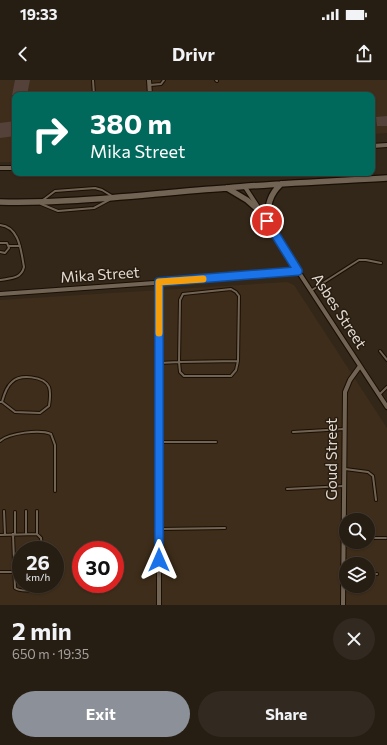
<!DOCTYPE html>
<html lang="en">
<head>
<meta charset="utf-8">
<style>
	:root { --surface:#261d13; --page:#322a21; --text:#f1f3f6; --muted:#a4a2a0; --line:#423b33; --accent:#8c9099 }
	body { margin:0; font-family:Commissioner,sans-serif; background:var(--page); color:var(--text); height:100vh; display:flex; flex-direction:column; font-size:15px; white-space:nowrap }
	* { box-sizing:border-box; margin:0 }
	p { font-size:13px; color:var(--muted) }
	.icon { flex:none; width:22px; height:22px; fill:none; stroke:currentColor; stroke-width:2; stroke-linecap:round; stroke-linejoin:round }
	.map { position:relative; height:525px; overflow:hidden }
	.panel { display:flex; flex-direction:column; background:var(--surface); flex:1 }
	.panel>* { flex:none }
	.hud { position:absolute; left:12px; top:12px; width:363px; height:84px; border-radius:8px; box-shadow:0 1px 3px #0004,0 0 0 1px var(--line); background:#00695c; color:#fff; overflow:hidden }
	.controls { position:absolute; left:339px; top:433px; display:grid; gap:8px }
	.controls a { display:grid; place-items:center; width:36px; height:36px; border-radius:50%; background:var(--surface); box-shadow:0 1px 3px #0004,0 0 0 1px var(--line); font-size:20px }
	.speed { position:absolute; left:12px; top:461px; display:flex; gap:8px; font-size:20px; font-weight:700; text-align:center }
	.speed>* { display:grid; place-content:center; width:52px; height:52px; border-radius:50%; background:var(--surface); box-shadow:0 1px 3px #0004,0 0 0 1px var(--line); line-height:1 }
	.speed small { font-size:10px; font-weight:400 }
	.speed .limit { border:6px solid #d22; background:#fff; color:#111 }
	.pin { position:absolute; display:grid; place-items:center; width:34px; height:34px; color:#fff; margin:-17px; border:2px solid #fff; border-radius:50%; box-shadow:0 1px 4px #0007 }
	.me { position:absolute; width:44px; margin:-22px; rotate:0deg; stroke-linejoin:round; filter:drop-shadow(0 0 3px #0008) }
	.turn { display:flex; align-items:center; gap:14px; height:84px; padding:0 12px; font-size:18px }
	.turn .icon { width:52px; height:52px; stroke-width:2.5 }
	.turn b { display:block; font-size:28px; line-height:34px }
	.round { display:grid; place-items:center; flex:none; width:42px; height:42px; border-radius:21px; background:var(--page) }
	.headline { display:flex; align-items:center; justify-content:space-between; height:68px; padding:0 12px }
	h1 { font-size:24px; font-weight:700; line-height:30px }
	.action { display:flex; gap:8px; margin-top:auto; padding:8px 12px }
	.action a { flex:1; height:46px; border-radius:24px; background:var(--accent); color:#fff; font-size:16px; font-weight:700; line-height:46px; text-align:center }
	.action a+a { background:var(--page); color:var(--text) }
	.status { display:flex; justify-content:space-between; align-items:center; height:28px; padding:0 20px; background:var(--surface); direction:ltr }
	.status svg { height:11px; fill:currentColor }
	header { display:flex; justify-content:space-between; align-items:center; height:52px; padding:0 12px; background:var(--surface); font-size:18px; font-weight:700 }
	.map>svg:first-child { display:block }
</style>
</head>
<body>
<div class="status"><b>19:33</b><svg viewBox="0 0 49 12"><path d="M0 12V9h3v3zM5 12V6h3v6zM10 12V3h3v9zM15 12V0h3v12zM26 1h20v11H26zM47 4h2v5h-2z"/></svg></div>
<header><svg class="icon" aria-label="back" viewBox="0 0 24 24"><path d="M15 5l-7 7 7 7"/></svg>Drivr<svg class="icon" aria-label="share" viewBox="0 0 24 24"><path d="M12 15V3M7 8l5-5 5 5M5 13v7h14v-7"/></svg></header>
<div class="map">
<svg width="387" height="525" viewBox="0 0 387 525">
	<rect width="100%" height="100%" fill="#332719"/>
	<!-- built -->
	<path fill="#3e2d1a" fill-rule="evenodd" d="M0,0H387V53L372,54V15H15V82H0Z
		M287,202L294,205L387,348V525H0V220ZM346,440H368V462H346ZM21,470H55V504H21ZM81,470H115V504H81ZM346,484H368V506H346Z"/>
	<!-- building -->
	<path fill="#544139" d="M15,0H30L27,15H12Z
		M387,36V46H377L376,37Z
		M15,41V56L0,58V43Z"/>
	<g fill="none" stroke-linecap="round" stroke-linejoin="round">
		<defs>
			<path id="lane" d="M93,0L94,15
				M216,0L217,1
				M150,5L161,4L164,0
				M43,120L55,111L95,108L102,110L112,116
				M41,124L58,131L94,128L109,120
				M0,145C20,147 21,172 24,187C21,199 11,198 0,200
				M0,163H7L9,168L5,173L0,172
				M9,166H20
				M312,210L359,180H366L381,183
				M380,271L387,280
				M159,283L179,282L180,220L183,214L231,209L236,212L239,216L238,281L236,290L231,296H184L180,292L179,282L238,281
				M380,314L387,307
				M0,322H2L15,332L40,333L49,326C50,320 51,313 49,307C44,296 20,294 12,302C6,307 4,315 2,322
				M293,352L344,349
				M0,361C9,353 40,349 51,354L55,365V411
				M160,362H216
				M345,389L368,392L373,396L376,420
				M287,409L344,406
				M4,431L5,455
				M26,431V454
				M37,431V454
				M15,432V454
				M160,449L225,448
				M13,454L15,508C20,512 37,511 42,507L43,504
				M0,455L37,454L41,458L42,470
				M368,458H386
				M0,492H14
				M368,495L377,494"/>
			<path id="street" d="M149,0L150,15
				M372,66L387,65
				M0,88H15
				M245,107L260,130
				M266,139L298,191L387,327
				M0,214L268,195L298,191
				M159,525V203
				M343,525L345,312L350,300L360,286"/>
			<path id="secondary" d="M227,108L247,120L264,135
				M0,122C75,124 151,113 227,108C280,103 334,101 387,98
				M267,141C268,125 269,115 281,104"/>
		</defs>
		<!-- lane casing -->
		<use href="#lane" stroke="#1a0f04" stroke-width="4"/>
		<!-- street casing -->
		<use href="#street" stroke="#1a0f04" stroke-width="6"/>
		<!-- secondary casing -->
		<use href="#secondary" stroke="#1a0f04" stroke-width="8"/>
		<!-- lane -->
		<use href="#lane" stroke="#726455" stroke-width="2"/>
		<!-- street -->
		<use href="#street" stroke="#726455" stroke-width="4"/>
		<!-- secondary -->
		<use href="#secondary" stroke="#726455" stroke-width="5.5"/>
	</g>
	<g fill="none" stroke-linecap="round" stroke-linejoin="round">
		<defs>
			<path id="route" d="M159,480V202L298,191L267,141"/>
		</defs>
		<!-- route casing -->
		<use href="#route" stroke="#114b97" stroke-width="10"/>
		<!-- route -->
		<use href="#route" stroke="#1a73e8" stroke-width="7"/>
		<!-- slow -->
		<path stroke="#f59e0b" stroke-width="7" d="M159,253V202L203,199"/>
	</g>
	<g text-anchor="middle" stroke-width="3" stroke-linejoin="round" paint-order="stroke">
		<!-- street labels -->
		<g font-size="15" fill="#e3dbd2" stroke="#281d10">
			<text transform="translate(100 195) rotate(-4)" y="5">Mika Street</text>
			<text transform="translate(339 231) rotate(57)" y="5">Asbes Street</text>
			<text transform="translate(332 379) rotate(-90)" y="5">Goud Street</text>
		</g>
	</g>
</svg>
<div class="controls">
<a><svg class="icon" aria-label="search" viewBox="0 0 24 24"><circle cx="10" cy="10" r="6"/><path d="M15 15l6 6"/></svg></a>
<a><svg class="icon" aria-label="layers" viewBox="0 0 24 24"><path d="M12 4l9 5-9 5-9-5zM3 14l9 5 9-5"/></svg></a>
</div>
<div class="speed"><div>26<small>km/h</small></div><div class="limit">30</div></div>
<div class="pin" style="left:267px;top:141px;background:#d93025"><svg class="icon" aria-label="arrive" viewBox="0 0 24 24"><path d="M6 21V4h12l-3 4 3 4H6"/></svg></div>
<svg class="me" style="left:159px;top:480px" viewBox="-20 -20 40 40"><path d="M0-17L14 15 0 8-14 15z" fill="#1a73e8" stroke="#fff" stroke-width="4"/></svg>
<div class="hud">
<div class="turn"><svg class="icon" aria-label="right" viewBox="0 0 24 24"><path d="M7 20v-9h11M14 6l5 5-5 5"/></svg><div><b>380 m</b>Mika Street</div></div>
</div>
</div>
<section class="panel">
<div class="headline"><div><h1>2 min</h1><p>650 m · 19:35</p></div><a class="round"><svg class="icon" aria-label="close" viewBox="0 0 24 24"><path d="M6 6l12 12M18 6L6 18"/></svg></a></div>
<div class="action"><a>Exit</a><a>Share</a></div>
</section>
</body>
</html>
